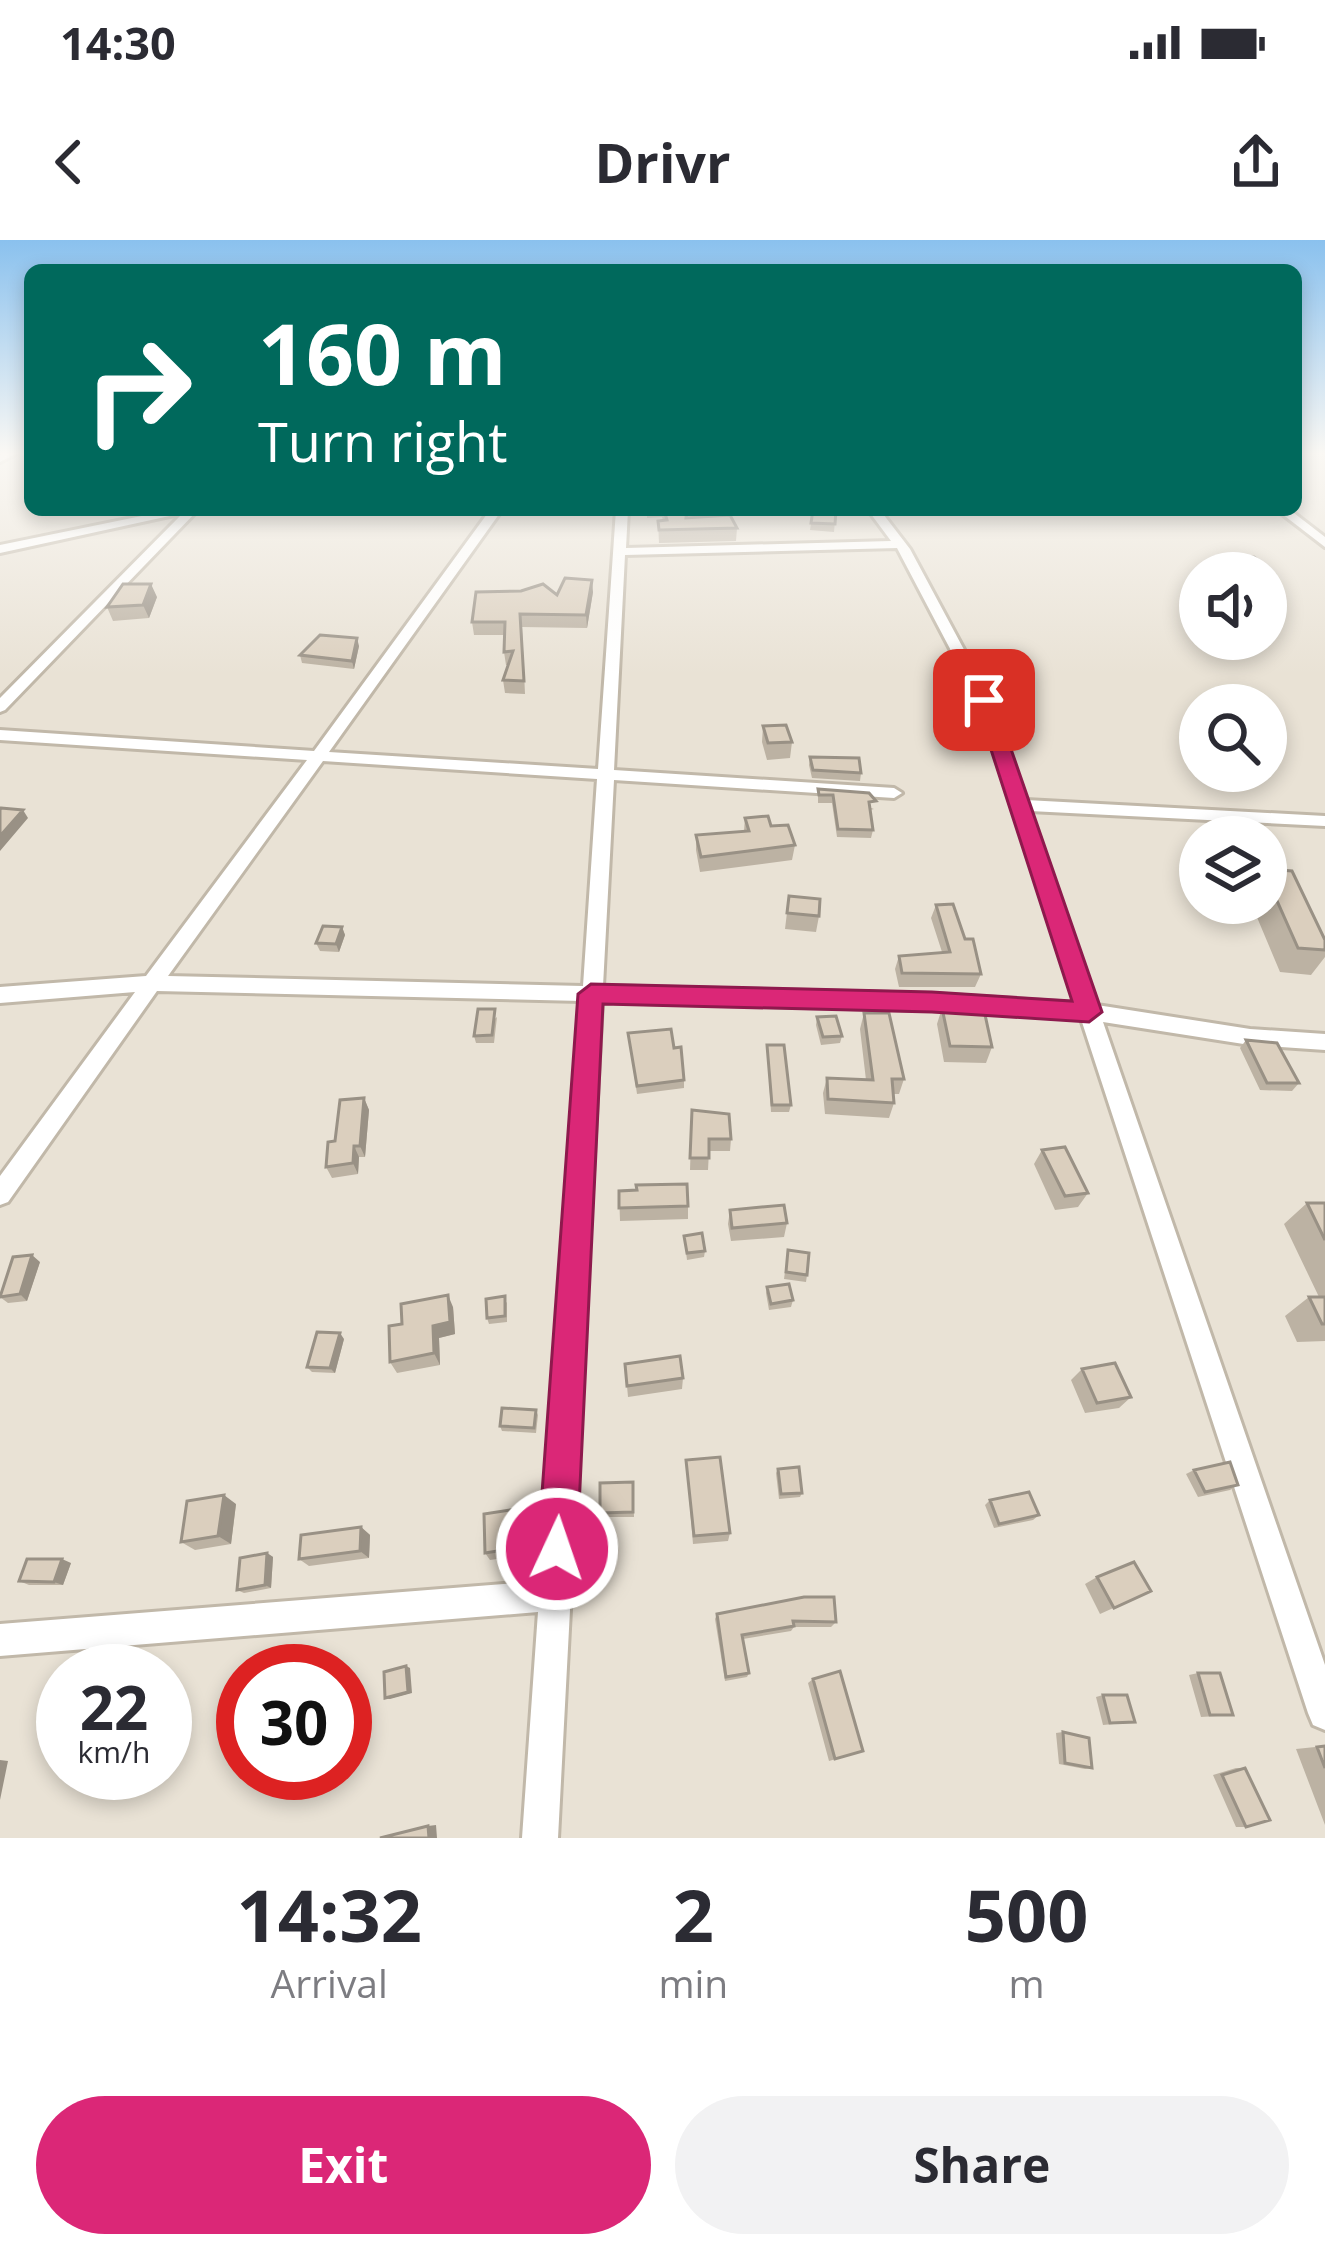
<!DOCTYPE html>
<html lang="en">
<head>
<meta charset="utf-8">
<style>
	:root { --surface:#fff; --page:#f2f2f3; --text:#2b2b33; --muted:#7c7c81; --accent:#db2777 }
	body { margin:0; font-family:"Open Sans",sans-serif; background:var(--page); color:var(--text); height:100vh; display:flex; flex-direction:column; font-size:45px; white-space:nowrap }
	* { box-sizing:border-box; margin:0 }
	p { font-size:39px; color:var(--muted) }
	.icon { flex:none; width:66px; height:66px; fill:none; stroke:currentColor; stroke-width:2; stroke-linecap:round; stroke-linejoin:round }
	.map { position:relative; height:1598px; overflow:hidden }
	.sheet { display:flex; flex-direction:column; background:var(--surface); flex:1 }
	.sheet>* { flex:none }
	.banner { position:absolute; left:24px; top:24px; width:1278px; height:252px; border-radius:18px; box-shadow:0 6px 18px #0003; background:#00695c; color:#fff; overflow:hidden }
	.tools { position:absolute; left:1179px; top:312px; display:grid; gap:24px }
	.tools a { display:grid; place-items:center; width:108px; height:108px; border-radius:50%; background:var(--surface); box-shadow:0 6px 18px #0003; font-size:60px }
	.speed { position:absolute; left:36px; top:1404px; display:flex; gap:24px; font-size:60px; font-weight:700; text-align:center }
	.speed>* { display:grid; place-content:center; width:156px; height:156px; border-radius:50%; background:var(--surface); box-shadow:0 6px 18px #0003; line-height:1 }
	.speed small { font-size:30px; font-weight:400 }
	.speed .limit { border:18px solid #d22; background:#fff; color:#111 }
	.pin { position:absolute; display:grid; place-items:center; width:102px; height:102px; color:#fff; margin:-51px; border-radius:24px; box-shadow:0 6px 18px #0006 }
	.me { position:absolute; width:132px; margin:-66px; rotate:3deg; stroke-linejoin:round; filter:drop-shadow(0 0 9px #0008) }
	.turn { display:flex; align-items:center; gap:42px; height:252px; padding:0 36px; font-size:54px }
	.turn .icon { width:156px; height:156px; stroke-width:2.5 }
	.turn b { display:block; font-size:84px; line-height:102px }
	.eta { display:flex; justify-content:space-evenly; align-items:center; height:204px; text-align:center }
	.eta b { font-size:72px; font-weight:700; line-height:84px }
	.primary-button { display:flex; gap:24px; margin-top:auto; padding:24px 36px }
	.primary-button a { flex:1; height:138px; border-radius:72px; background:var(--accent); color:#fff; font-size:48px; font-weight:700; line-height:138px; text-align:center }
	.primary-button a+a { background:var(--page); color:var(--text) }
	.status { display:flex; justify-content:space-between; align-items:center; height:84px; padding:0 60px; background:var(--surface); direction:ltr }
	.status svg { height:33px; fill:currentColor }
	header { display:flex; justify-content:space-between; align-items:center; height:156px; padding:0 36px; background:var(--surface); font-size:54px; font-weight:700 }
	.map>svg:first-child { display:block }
</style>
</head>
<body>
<div class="status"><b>14:30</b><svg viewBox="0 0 49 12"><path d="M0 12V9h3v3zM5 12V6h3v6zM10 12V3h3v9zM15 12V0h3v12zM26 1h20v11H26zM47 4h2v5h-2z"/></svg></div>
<header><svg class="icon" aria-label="back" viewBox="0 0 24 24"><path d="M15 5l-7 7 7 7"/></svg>Drivr<svg class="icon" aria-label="share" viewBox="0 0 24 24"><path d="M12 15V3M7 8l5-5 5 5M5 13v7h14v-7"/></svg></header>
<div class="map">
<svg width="1325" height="1598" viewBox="0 0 1325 1598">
	<rect width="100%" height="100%" fill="#f5f0e7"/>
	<!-- residential -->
	<path fill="#e9e2d5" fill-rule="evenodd" d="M0,211H30V270H1296V211H1325V1598H0ZM1200,333H1266V399H1200ZM1200,465H1266V531H1200ZM1200,597H1266V663H1200ZM63,1431H165V1533H63ZM243,1431H345V1533H243Z"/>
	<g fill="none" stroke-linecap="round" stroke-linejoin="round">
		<defs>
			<path id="minor" d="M8,211H21L0,222V215Z
				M186,270H198L5,470L0,472V458Z
				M490,270H502L329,512L598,529L616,270H628L626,308L891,301L868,270H880L910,309L991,460L1026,560L1325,576V586L1030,571L1097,765L1250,789L1325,794V810L1250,805L1103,782L1325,1425V1490L1313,1485L1308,1473L1081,779L932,770L602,762L558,1598H522L538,1372L0,1416V1384L541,1341L582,761L157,751L8,962L0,965V936L135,752L0,763V747L146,736L307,520L0,500V490L314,511ZM897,308L977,460L1076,763L932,754L603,746L614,540L894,558L902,553L894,548L614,530L625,315ZM323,521L597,539L583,746L168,736Z
				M1277,270H1290L1325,297V307Z"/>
			<path id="tertiary" d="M171,270H197L0,313V305Z"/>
		</defs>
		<!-- minor casing -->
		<use href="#minor" stroke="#c1b8a9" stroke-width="6"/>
		<!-- tertiary casing -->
		<use href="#tertiary" stroke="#c1b8a9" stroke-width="6"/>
		<!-- minor -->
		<use href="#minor" fill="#fff" fill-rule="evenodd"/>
		<!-- tertiary -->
		<use href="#tertiary" fill="#fff" fill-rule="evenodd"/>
	</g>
	<!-- wall -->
	<path fill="#bcb2a3" d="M526,270H558L557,273H526Z
		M647,270H688L687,278L737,288L736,301L659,303L658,281L663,280L662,277L647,278Z
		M813,270H836L834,292L810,290Z
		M1227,319L1273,333L1266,347V333H1221Z
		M593,352L587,388L522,387L525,454L505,453L503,440L508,425H506L504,412V395H474L472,382L557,355Z
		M157,357L149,378L113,381L107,367Z
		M359,406L354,429L302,423L300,415Z
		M763,486L792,502L790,518L767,520L762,502Z
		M810,517L861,533L860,541L812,538L809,525Z
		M818,549L874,569L870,570L873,590L871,598L837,597L832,563H818Z
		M745,578L771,586L795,605L792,620L700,632L696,610V595L744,591Z
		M1266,629L1325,700V717L1311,735L1280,732L1251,663H1266Z
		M789,656L819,676L816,692L785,689Z
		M936,665L965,699L981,734L975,747H899L895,729L899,716L942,712L931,678Z
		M342,687L345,695L339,712L320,711L316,703Z
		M942,768L992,807L986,823L944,822L937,784Z
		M864,773L904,839L899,854H893L894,863L889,878L825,874L823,853L827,838L866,840L860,789Z
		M497,777L494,803H476L474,796Z
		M817,777L842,796L840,803L821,805L816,785Z
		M628,793L674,808L684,840V848L637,854Z
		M1246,800L1299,843L1292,851L1260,850L1240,808Z
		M767,805L791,865L789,872H771Z
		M364,858L369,870L365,917H359L358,934L332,938L326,927L335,901Z
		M692,870L731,899L730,911H709L708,930H690Z
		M1042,910L1088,953L1078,967L1055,970L1034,924Z
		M619,951L688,966V979L620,981Z
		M1307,963H1325V1101L1297,1102L1285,1076L1309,1057H1319L1284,984Z
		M730,970L787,983L784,997L731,1001L728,984Z
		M684,996L705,1011L704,1017L687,1020Z
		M788,1010L807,1035L806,1042L784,1039Z
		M40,1022L27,1061L8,1063L0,1057Z
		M767,1047L793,1060L791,1067L769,1070L766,1053Z
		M507,1062V1082L489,1084L487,1078Z
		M453,1067L455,1094L439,1098L440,1125L397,1133L390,1122L402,1084Z
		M344,1099L335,1133L312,1132L307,1127Z
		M625,1124L683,1138L682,1149L628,1157Z
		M1082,1129L1131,1157L1119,1168L1085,1173L1071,1140Z
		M536,1170L538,1175L536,1193L502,1191L500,1186Z
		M686,1220L730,1293L728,1301L693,1304Z
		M778,1229L802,1253L800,1257L779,1259L776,1233Z
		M1194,1230L1238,1245L1230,1250L1198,1257L1186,1234Z
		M633,1242L634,1277H601L600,1273Z
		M990,1260L1039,1275L1033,1280L994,1288L985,1265Z
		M236,1264L231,1304L195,1310L181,1302Z
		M538,1275V1313L490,1320L485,1313Z
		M361,1287L370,1295L369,1318L309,1326L299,1319Z
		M267,1313L273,1317L271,1348L244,1353L237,1350Z
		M71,1323L63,1345H29L19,1341Z
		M1097,1337L1151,1351L1100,1374L1085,1344Z
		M717,1374L836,1382L831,1387H794L791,1391L743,1399L749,1433L747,1437L725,1441L715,1379Z
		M1198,1433L1233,1475L1201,1477L1189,1435Z
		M813,1439L863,1511L829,1521L808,1443Z
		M1103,1455L1135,1482L1103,1485L1096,1457Z
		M1063,1492L1092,1528L1085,1529L1059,1524L1056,1493Z
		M1325,1506V1585L1296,1509Z
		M1236,1528H1245L1246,1587H1236L1213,1535Z"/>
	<!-- shaded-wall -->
	<path fill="#999185" d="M592,340L593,352L587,388L586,375Z
		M151,344L157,357L149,378L143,365Z
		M357,398L359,406L354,429L352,421Z
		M23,570L28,578L0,611V596Z
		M342,687L345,695L339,712L336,704Z
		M364,858L369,870L365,917L360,906Z
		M354,906L359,917L358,934L353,923Z
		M32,1015L40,1022L27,1061L20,1054Z
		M448,1055L453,1067L455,1094L439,1098L440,1125L434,1113L433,1086Z
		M340,1093L344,1099L335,1133L330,1128Z
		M224,1255L236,1264L231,1304L218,1296Z
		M535,1266L538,1275V1313L535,1305Z
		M361,1287L370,1295L369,1318L360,1311Z
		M267,1313L273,1317L271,1348L265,1345Z
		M62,1319L71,1323L63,1345L54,1342Z
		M406,1426L410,1428L412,1453L390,1459L385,1458Z
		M0,1520L8,1521L0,1560Z
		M436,1585L437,1598H429L428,1586Z"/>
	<!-- building -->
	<path fill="#dbcfbe" stroke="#999185" stroke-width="3" d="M664,270H687L686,278L730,275L737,288L659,290L658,281L667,280Z
		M813,270H836L835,284L811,283Z
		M1254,317L1273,333H1244L1227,319Z
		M565,338L592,340L586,375L520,374L524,441L503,440L513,411L504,412L505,382H472L476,352L521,351L543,344L557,355Z
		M123,344H151L143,365L107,367Z
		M320,395L357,398L352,421L300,415Z
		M786,485L792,502L768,503L763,486Z
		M810,517L859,518L861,533L813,530Z
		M818,549L869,553L876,561L869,562L873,590L838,589L833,555H819Z
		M1,568L23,570L0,596V570Z
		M768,576L771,586L788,585L795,605L701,617L696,595L749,591L745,578Z
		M1266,629L1292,631L1325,700V710L1298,708L1266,636Z
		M789,656L820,659L819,676L787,673Z
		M953,664L965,699H973L981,734L902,733L899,716L950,712L936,665Z
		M323,686L342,687L336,704L316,703Z
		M942,768L984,770L992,807L950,806Z
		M478,769H495L492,795L474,796Z
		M864,773H889L904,839H892L894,863L828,859L827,838L873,840Z
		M836,776L842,796L823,797L817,777Z
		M671,789L674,808L681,807L684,840L637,846L628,793Z
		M1246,800L1277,803L1299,843H1267Z
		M767,805H784L791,865H772Z
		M364,858L360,906H354L353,923L326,927L328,902L335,901L340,860Z
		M692,870L729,874L731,899H709V918H690Z
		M1065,907L1088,953L1065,956L1042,910Z
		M687,944L688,966L619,968V951L637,950L636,945Z
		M1307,963H1325V1000Z
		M784,965L787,983L732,988L730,970Z
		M702,993L705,1011L687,1013L684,996Z
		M788,1010L809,1013L807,1035L786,1032Z
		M32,1015L20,1054L0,1057L13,1017Z
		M789,1044L793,1060L771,1064L767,1047Z
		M448,1055L450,1082L433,1086L434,1113L390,1122L389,1086L402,1084L401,1064Z
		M505,1056V1076L487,1078L486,1059Z
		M1309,1057H1325V1084H1322Z
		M317,1092L340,1093L330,1128L307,1127Z
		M680,1116L683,1138L627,1146L625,1124Z
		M1115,1123L1131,1157L1097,1163L1082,1129Z
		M502,1168L536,1170L534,1188L500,1186Z
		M720,1217L730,1293L694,1296L686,1220Z
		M1230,1222L1238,1245L1205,1252L1194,1230Z
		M799,1227L802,1253L781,1254L778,1229Z
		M633,1242V1272L600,1273V1243Z
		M1029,1252L1039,1275L999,1284L990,1260Z
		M224,1255L218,1296L181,1302L187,1261Z
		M535,1266V1305L485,1313L484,1274Z
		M361,1287L360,1311L299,1319L301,1295Z
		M267,1313L265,1345L237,1350L240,1318Z
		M27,1319H62L54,1342L19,1341Z
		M1134,1322L1151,1351L1114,1368L1097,1337Z
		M804,1357H834L836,1382L793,1381L794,1386L742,1395L749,1433L726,1437L717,1374Z
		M406,1426L408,1452L385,1458L384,1432Z
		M840,1431L863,1511L835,1519L813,1439Z
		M1198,1433H1220L1233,1475H1210Z
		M1103,1455H1127L1135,1482L1110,1483Z
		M1063,1492L1089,1498L1092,1528L1065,1523Z
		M1325,1506V1528L1317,1507Z
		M1245,1528L1270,1580L1246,1587L1222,1535Z
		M428,1586L429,1598H380Z"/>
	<!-- sky -->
	<linearGradient id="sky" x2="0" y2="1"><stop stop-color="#8ac1ee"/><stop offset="0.49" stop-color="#faf8f4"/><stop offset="1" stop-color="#faf8f4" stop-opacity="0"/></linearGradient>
	<rect width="1325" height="435" fill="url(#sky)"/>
	<!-- route -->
	<path fill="#db2777" stroke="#8e194d" stroke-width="3" d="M984,454L994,460L1102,772L1089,782L932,772L603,764L577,1309L571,1322L557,1328L543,1322L538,1309L578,754L591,744L932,752L1072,761L975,460Z"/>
</svg>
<div class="tools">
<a><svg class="icon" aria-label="sound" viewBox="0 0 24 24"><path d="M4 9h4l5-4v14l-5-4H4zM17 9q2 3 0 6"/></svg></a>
<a><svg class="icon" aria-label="search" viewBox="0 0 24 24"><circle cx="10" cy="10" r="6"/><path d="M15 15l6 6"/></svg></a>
<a><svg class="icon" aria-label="layers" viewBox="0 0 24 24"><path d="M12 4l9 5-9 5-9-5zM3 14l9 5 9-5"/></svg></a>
</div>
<div class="speed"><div>22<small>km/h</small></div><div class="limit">30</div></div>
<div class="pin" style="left:984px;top:460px;background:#d93025"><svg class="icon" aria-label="arrive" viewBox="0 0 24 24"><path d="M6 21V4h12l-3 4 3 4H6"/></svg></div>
<svg class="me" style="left:557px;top:1309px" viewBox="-20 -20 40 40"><circle r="17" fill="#db2777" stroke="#fff" stroke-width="3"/><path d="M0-11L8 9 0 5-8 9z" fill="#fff"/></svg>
<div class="banner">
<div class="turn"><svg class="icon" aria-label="right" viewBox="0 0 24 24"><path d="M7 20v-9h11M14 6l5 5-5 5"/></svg><div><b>160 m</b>Turn right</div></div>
</div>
</div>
<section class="sheet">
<div class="eta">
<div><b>14:32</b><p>Arrival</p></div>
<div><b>2</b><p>min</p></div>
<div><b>500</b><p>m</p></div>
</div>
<div class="primary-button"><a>Exit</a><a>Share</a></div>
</section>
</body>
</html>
